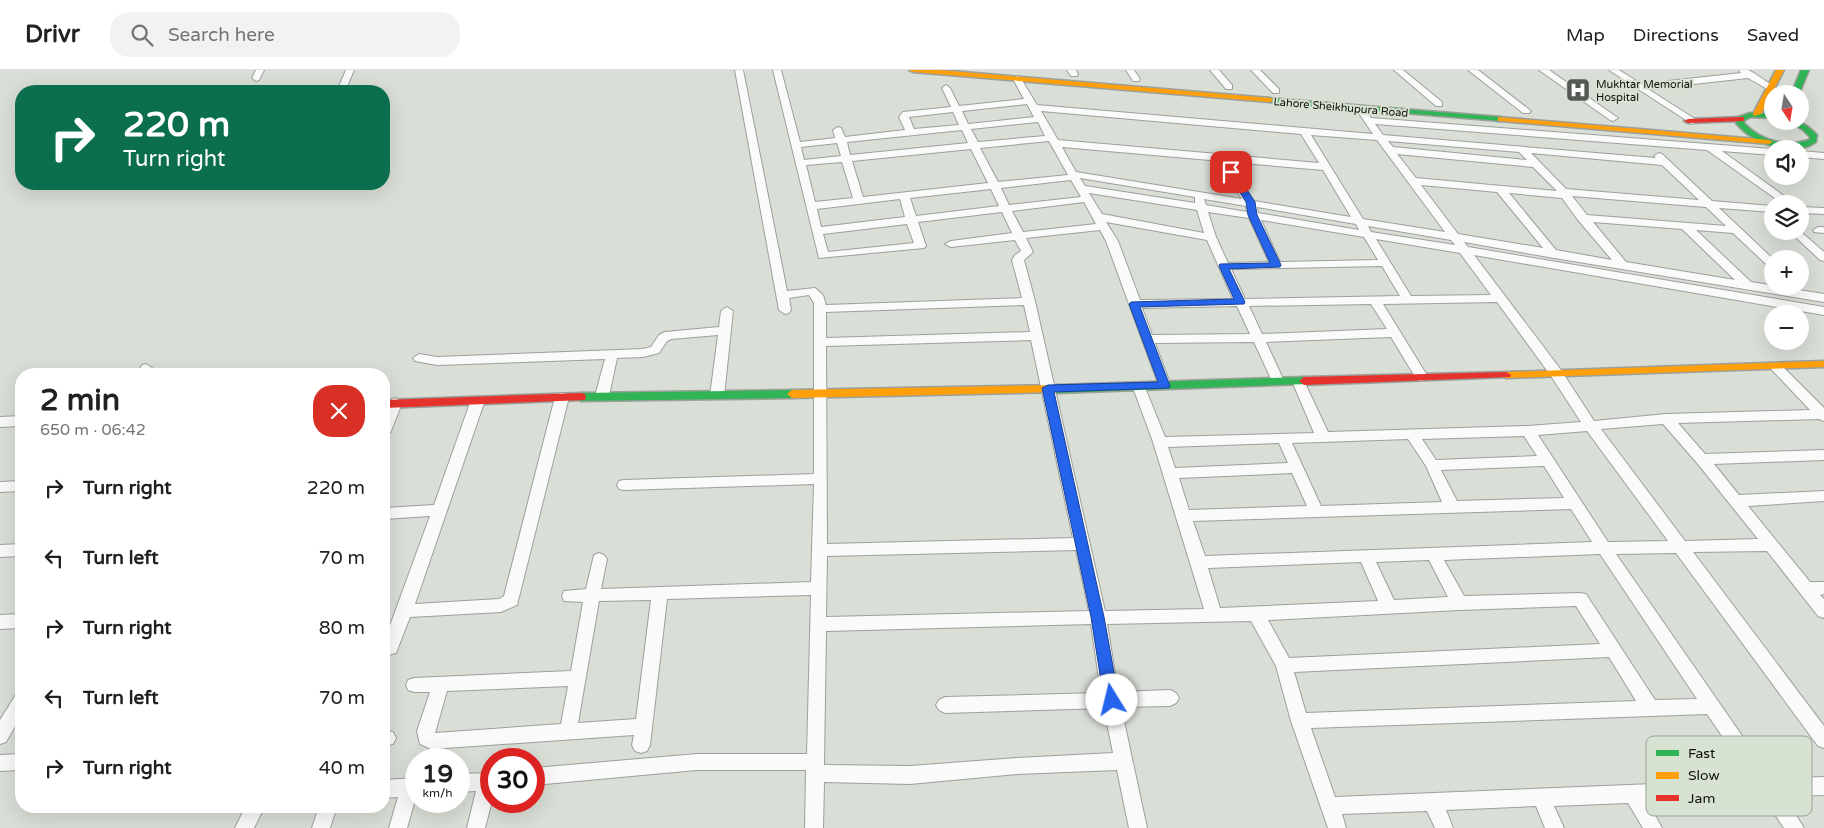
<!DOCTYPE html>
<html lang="en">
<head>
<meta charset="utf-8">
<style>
	:root { --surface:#fff; --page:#f2f2f2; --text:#202124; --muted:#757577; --line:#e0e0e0 }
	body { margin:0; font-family:"Varela Round",sans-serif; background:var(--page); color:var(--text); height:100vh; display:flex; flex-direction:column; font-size:19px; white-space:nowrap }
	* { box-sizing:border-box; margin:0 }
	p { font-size:16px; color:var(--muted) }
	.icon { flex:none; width:28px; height:28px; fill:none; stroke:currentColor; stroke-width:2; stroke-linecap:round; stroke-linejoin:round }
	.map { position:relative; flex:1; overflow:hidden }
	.details { position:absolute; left:15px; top:298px; width:375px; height:445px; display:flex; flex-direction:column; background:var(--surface); border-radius:20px; box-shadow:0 5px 20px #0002 }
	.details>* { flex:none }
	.top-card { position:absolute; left:15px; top:15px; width:375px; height:105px; border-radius:20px; box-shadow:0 5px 20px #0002; background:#0b6e4f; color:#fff; overflow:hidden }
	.needle { width:32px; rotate:168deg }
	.tools { position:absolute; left:1764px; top:15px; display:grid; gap:10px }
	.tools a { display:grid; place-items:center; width:45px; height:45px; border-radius:50%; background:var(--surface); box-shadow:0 5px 20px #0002; font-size:25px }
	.speed { position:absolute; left:405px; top:678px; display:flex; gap:10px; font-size:25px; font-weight:700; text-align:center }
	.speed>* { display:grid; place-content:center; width:65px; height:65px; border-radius:50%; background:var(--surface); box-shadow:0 5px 20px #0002; line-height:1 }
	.speed small { font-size:12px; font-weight:400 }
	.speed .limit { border:8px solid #d22; background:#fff; color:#111 }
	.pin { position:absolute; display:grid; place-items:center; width:42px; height:42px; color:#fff; margin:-21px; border-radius:10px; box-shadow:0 2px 8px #0006 }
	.me { position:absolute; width:55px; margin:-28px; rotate:351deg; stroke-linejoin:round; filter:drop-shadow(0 0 4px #0008) }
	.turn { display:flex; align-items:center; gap:18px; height:105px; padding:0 25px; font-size:22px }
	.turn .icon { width:65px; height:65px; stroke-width:2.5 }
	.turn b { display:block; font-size:35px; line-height:42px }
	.round { display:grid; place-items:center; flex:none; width:52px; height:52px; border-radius:20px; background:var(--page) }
	.headline { display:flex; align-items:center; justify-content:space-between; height:85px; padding:0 25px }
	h1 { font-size:30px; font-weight:700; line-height:38px }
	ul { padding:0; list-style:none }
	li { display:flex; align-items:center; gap:15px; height:70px; padding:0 25px }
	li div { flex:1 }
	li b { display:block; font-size:19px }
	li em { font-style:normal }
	header { display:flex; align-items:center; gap:30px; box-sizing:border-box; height:70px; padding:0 25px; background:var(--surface); border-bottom:1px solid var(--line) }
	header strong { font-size:24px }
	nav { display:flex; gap:28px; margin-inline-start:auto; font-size:18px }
	.search { width:350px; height:45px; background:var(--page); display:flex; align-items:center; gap:12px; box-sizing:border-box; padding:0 18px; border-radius:20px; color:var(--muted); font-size:19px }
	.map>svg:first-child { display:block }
</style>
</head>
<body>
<header>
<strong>Drivr</strong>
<div class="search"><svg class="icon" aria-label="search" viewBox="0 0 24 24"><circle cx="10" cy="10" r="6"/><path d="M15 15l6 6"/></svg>Search here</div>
<nav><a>Map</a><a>Directions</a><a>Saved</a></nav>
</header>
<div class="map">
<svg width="1824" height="758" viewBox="0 0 1824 758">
	<rect width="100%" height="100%" fill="#d9ded6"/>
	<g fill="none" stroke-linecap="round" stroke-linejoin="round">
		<defs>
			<path id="street" d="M256,0H264L259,10L256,11L252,8Z
				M346,0H354L345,21H337Z
				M735,0H743L787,221L815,218L823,225L826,235L1022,228L1012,190L1015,185L1021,181L1015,170L951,177L945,174L951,171L1012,163L1002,142L918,152L926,176L924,178L819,188L773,0H781L800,72L835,68L833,60L838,57L841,58L845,67L905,60L899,47L903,42L951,37L942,18L946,15L950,18L959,36L1024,29L1013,9L1017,6L1020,7L1037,35L1373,64L1356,39L1361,36L1364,37L1371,48L1772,79V85L1722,81L1795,134H1783L1707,80L1375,54L1383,65L1656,88L1654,86L1659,83L1662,84L1712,131L1772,136V142L1719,138L1773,189L1772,197L1768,196L1733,163L1696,160L1751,212L1824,224V232L1554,188L1464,172L1468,177L1824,237V245L1474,185L1561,300L1594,351L1666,344L1810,340L1772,300L1770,297L1776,293L1780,294L1824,338V351L1819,349L1678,353L1705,384L1824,380V390L1714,394L1739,425L1824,421V431L1748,436L1810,512H1824V524L1820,525L1824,529V548L1818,546L1767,481L1693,482L1824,656V678L1818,676L1676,483L1616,484L1772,709L1824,707V725L1784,726L1804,758H1784L1763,727L1648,732L1662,758H1643L1628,733L1554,736L1564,758H1545L1536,736L1446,740L1453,758H1435L1427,741L1342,744L1346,758H1328L1291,651L1276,596L1251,551L1107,554L1118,622L1170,620L1176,623L1179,628L1176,633L1170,636L1121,637L1147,758H1129L1117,700L1017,704L910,714L824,712L823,758H805L806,700H697L534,715V698L697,684H807L811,525L667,529L650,675L647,681L641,683L635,681L632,675L634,665L431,679L420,674L417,661L430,622H414L408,620L406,615L408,610L414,608L571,601L583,532L564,531L562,526L564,521L586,519L594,485L599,483L604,485L607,489L601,519L811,512L814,414L624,420L619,419L617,415L619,411L624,410L814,404V233L809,225L789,228L791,240L789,243L785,244L779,240ZM1027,34L1034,47L968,54L962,41ZM1041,41L1301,64L1319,93L1058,70ZM953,42L959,55L914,59L909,47ZM1038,52L1045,66L978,72L971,59ZM962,60L968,73L850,85L847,72ZM1311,65L1377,70L1445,162L1363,149ZM1049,71L1068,105L998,112L980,78ZM1388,71L1519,82L1527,90L1393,77ZM837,73L841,86L804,90L801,77ZM1062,77L1221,91L1232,114L1242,129L1076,102ZM971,79L988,113L863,127L852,91ZM1531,83L1662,95L1699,130L1566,119ZM1397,84L1533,97L1557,121L1416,108ZM842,92L853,128L815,132L806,95ZM1231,92L1323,100L1351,147L1254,131L1242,114ZM1080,108L1195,127V133L1085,116ZM1071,110L1081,127L1009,135L1001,118ZM1421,115L1497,122L1543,178L1458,164ZM991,119L999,136L916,146L910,128ZM1089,123L1197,140L1204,163L1102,144ZM1509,123L1562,128L1578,150L1612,190L1556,180ZM1572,126L1706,137L1726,156L1587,145ZM900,129L905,147L821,157L817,139ZM1204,129L1246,136L1247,142L1206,135ZM1084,132L1096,154L1023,162L1012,141ZM1257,137L1356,154L1359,160L1258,143ZM1208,142L1249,148L1269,192L1228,193L1216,167ZM1261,150L1364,167L1378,190L1280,192ZM1106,152L1207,170L1233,229L1140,230L1118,171ZM1593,152L1682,159L1735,210L1626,192ZM907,154L914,173L828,182L823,164ZM1368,156L1451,170L1455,175L1371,162ZM1100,160L1106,171L1160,319H1170L1171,316L1155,273L1254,272L1272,311L1278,315L1284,311L1266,272L1391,267L1417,310L1422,311L1428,307L1383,234L1497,232L1551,306L1581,352L1528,356L1328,362L1304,311L1298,307L1292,311L1314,363L1165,367L1144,315L1143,312H1133L1132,315L1153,372L1204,539L1105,541L1035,231L1024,190L1033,182L1026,168ZM1376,169L1460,183L1491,225L1411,226ZM1382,196L1400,226L1245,229L1231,199ZM1371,234L1387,259L1262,264L1249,236ZM1024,235L1030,262L826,268V242ZM1237,236L1250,264L1152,265L1142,238ZM1031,270L1073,468L827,474L826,276ZM1663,354L1697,393L1758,469L1685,471L1601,359ZM1587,361L1668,471L1608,472L1538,365ZM1524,366L1537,386L1436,390L1422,369ZM1408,369L1426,396L1442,432L1321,436L1292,373ZM1279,373L1288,393L1175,398L1168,377ZM1544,396L1564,428L1457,431L1441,400ZM1292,403L1307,436L1189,440L1179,408ZM1571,439L1592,472L1205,486L1193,451ZM1076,480L1089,541L826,547L827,486ZM1600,484L1697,629L1655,630L1586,524L1580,523L1464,526L1444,490ZM1429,490L1448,527L1394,530L1376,492ZM1361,492L1378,531L1220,538L1208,498ZM651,530L636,649L578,653L599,531ZM1576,536L1600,574L1289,588L1268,550L1459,540ZM1091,554L1101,623L945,627L939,630L936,635L939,640L945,643L1104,638L1113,683L1017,688L910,696L824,695L826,561ZM1609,587L1636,631L1306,643L1294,602ZM568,616L561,654L435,663L447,621ZM1707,644L1752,710L1335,727L1311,658Z
				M1067,0H1076L1078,4L1077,6H1071Z
				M1126,0H1134L1140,9L1139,11H1133Z
				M1210,0H1219L1232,15V19H1226Z
				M1251,0H1260L1279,19V23H1273Z
				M1394,0H1403L1442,32V36H1436Z
				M1468,0H1478L1531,41L1529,43H1523Z
				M1539,0H1549L1618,48L1613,51L1610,50Z
				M1609,0H1619L1641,14L1741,3L1739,0H1748L1754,3L1776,18L1772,21L1769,20L1748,8L1648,19L1695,49L1697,51L1692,54Z
				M1800,81L1824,83V89L1800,87Z
				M220,114H230L224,118L220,117Z
				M1800,137L1824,138V144L1800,143Z
				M1818,157H1824V163L1814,162L1813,160Z
				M1789,161H1800L1824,182V191L1820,190Z
				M727,237L733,241L724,326L722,329H712L710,326L718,265L671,269L667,271L659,283L643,287L617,288L609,326L607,329H597L595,326L605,289L437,295L415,291L413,288L419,284L437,287L643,279L651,277L659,265L665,262L719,257L721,241Z
				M146,294L152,298L150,304H137L142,295Z
				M562,323L567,324L569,327L517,535L501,542L410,547L396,583L384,586V572L430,446L384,449V438L434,435L471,330L473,327H483L485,330L415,534L499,529L504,526L555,327L557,324Z
				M395,328L400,330L402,333L391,361L389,364L384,366V345L390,330Z
				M21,346V356L0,357V347Z
				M21,411V421L0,422V412Z
				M21,474V486L0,487V475Z
				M21,544V558L0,559V545Z
				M21,623V646L6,672L0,674V650L15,626Z
				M384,660L393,662L396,668L393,674L384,676Z
				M21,684V700L0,701V685Z
				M491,703L492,731L485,758H467L476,721L459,722V704Z
				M416,708V727L407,758H389L398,727L384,728V710Z
				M246,736H265L254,758H235Z
				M319,736H337L330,758H312Z"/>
			<path id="fast" d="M1801,0H1809L1799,24H1791Z
				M1267,28L1501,47L1505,49L1501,51L1270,32L1266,30Z
				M1750,43L1772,44V48L1751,47L1745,50L1744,53C1761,71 1785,77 1809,70L1810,67L1803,60L1789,51C1802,51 1808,56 1817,65L1816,72C1792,89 1752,73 1736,53L1738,47Z
				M1304,307L1308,308L1309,311L1308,314L1057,323L1052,319L1057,315Z
				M792,320L797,324L792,328L581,331L576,327L581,323Z"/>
			<path id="slow" d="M909,0H939L1270,28L1274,30L1270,32L913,2Z
				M1776,0H1784L1761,44L1754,46L1753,44Z
				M1498,47L1769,70L1773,72L1769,74L1501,51H1498Z
				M1824,291V297L1506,308L1501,305L1506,302Z
				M1057,315L1061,316L1062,319L1061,322L792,328L787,324L792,320Z"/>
			<path id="jam" d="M1741,47H1744V51L1688,53L1684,51L1688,49Z
				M1506,302L1511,305L1510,307L1304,315L1299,311L1304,307Z
				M581,323L585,324L586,327L585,330L384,338V330Z"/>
		</defs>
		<!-- street casing -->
		<use href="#street" stroke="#9ca09b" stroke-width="2"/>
		<!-- fast casing -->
		<use href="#fast" stroke="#9ca09b" stroke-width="3"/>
		<!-- slow casing -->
		<use href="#slow" stroke="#9ca09b" stroke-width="3"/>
		<!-- jam casing -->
		<use href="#jam" stroke="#9ca09b" stroke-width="3"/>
		<!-- street -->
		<use href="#street" fill="#f9faf9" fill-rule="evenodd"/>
		<!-- fast -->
		<use href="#fast" fill="#30b455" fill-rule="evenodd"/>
		<!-- slow -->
		<use href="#slow" fill="#ff9f0a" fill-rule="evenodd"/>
		<!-- jam -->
		<use href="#jam" fill="#e5322d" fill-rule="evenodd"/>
	</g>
	<!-- route -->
	<path fill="#2563eb" stroke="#184099" d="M1228,100H1234L1255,132L1257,145L1281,195L1280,197L1229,199L1245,232L1244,234L1140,237L1170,316L1169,318L1054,322L1104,547L1119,630L1116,635L1112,637L1107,635L1104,630L1091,547L1042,318L1048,315L1158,312L1129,234L1131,232L1234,229L1219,196L1220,194L1270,193L1248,145L1246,132L1227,102Z"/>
	<!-- icons -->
	<defs>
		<symbol id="hospital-square" viewBox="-11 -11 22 22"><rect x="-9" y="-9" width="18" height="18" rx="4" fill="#555953" stroke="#d8e2d2"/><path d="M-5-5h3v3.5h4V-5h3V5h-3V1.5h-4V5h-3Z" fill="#fff"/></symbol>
	</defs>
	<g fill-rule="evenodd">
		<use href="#hospital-square" x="1564" y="6" width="28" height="28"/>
	</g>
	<g text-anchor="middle" stroke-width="4" stroke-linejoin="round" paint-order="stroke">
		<!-- far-poi labels -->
		<g font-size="11" fill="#0e110c" stroke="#d8e2d2" text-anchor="start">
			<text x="1596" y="18">Mukhtar Memorial<tspan x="1596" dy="13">Hospital</tspan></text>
		</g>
		<!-- far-street labels -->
		<g font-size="11" fill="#0e110c" stroke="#d8e2d2">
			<text transform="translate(1341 37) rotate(5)" y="4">Lahore Sheikhupura Road</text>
		</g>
	</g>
	<!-- legend -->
	<rect x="1646" y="666" width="166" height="80" rx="8" fill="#d8e2d2" stroke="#9ba397" stroke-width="1"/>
	<rect x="1656" y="680" width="23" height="6" fill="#30b455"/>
	<rect x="1656" y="702" width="23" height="7" fill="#ff9f0a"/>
	<rect x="1656" y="725" width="23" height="6" fill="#e5322d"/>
	<g font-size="14" fill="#0e110c">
		<text x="1688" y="688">Fast</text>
		<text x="1688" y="710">Slow</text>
		<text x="1688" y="733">Jam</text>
	</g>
</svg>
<div class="tools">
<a><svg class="needle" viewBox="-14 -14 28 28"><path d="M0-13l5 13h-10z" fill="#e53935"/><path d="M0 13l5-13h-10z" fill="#757577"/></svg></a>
<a><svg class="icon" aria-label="sound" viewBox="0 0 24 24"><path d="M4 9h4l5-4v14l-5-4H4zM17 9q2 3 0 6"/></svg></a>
<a><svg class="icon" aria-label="layers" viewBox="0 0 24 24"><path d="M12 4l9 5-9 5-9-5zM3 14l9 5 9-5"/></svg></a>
<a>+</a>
<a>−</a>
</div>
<div class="speed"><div>19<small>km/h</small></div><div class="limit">30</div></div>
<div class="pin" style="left:1231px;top:102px;background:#d93025"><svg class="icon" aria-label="arrive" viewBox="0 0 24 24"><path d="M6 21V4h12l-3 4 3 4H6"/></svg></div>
<svg class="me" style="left:1112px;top:630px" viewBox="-20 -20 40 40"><circle r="19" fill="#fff"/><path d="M0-13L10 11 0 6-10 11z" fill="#2563eb"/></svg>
<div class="top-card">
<div class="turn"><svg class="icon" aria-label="right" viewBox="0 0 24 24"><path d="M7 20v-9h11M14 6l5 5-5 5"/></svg><div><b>220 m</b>Turn right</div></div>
</div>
<section class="details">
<div class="headline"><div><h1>2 min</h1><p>650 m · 06:42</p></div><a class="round" style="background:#d93025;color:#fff"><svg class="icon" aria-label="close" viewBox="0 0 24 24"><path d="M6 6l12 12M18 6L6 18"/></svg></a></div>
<ul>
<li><svg class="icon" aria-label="right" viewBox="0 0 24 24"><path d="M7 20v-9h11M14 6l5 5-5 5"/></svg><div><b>Turn right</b></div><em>220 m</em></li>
<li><svg class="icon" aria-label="left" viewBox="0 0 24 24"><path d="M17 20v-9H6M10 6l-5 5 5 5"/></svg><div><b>Turn left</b></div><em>70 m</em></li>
<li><svg class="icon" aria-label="right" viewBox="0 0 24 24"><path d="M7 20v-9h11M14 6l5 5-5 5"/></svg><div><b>Turn right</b></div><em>80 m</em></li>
<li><svg class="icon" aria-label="left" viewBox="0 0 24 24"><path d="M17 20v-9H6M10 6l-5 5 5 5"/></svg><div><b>Turn left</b></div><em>70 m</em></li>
<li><svg class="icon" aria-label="right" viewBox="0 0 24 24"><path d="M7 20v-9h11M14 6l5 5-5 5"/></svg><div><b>Turn right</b></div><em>40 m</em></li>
</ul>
</section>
</div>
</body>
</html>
